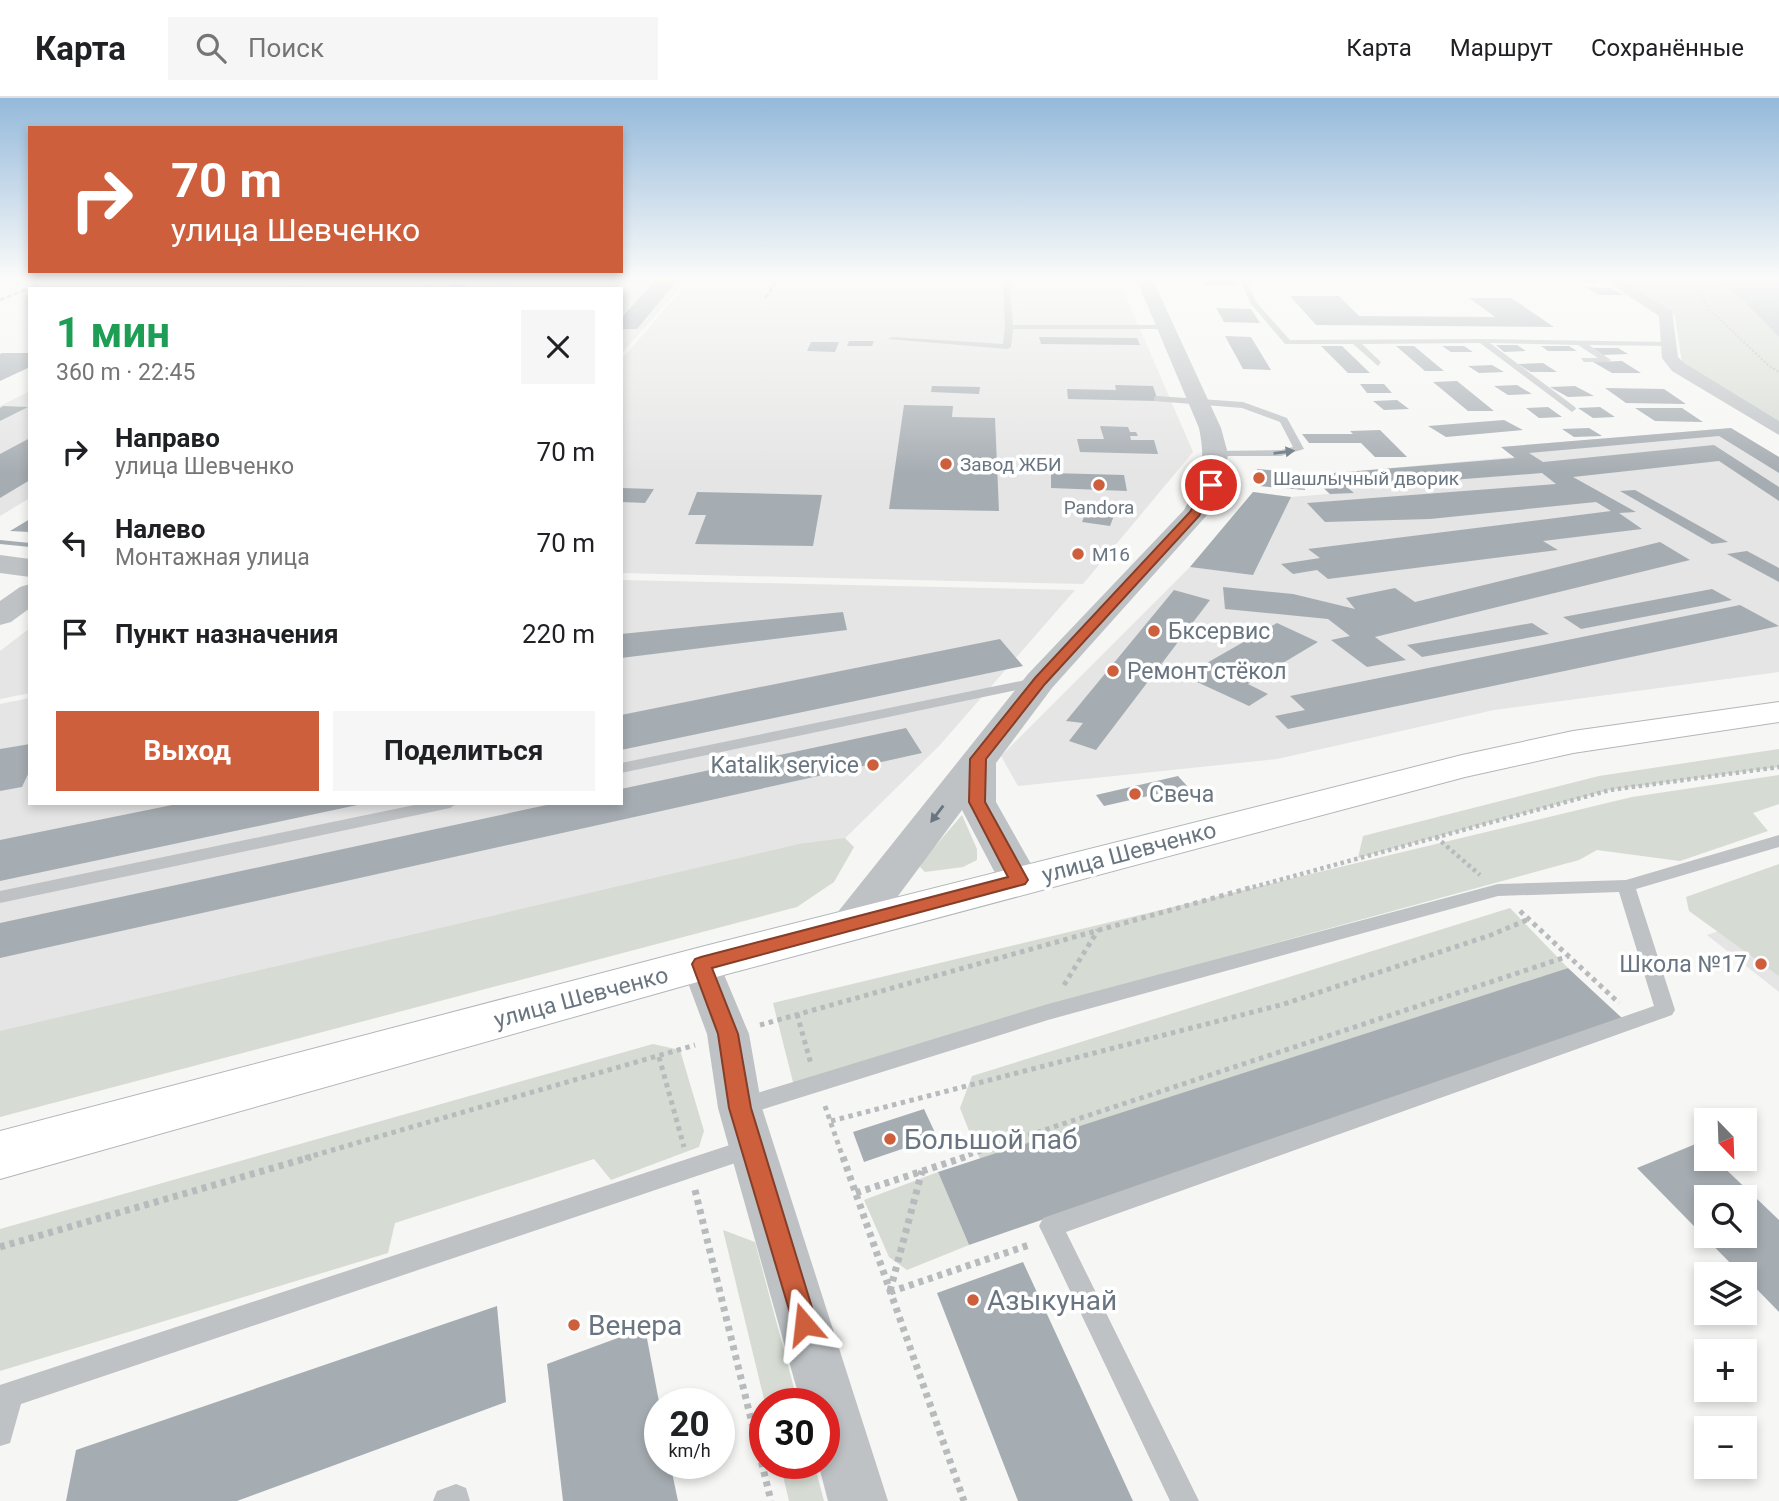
<!DOCTYPE html>
<html lang="ru">
<head>
<meta charset="utf-8">
<style>
	:root { --surface:#fff; --page:#f6f6f6; --text:#202124; --muted:#757577; --line:#e0e0e0; --accent:#cd5f3d }
	body { margin:0; font-family:Roboto,sans-serif; background:var(--page); color:var(--text); height:100vh; display:flex; flex-direction:column; font-size:26px; white-space:nowrap }
	* { box-sizing:border-box; margin:0 }
	p { font-size:23px; color:var(--muted) }
	.icon { flex:none; width:38px; height:38px; fill:none; stroke:currentColor; stroke-width:2; stroke-linecap:round; stroke-linejoin:round }
	.map { position:relative; flex:1; overflow:hidden }
	.details { position:absolute; left:28px; top:189px; width:595px; height:518px; display:flex; flex-direction:column; background:var(--surface); border-radius:0px; box-shadow:0 4px 10px #0003 }
	.details>* { flex:none }
	.hud { position:absolute; left:28px; top:28px; width:595px; height:147px; border-radius:0px; box-shadow:0 4px 10px #0003; background:#cd5f3d; color:#fff; overflow:hidden }
	.needle { width:46px; rotate:157deg }
	.controls { position:absolute; left:1694px; top:1010px; display:grid; gap:14px }
	.controls a { display:grid; place-items:center; width:63px; height:63px; border-radius:0px; background:var(--surface); box-shadow:0 4px 10px #0003; font-size:35px }
	.speed { position:absolute; left:644px; top:1290px; display:flex; gap:14px; font-size:35px; font-weight:700; text-align:center }
	.speed>* { display:grid; place-content:center; width:91px; height:91px; border-radius:50%; background:var(--surface); box-shadow:0 4px 10px #0003; line-height:1 }
	.speed small { font-size:18px; font-weight:400 }
	.speed .limit { border:10px solid #d22; background:#fff; color:#111 }
	.pin { position:absolute; display:grid; place-items:center; width:60px; height:60px; color:#fff; margin:-30px; border:4px solid #fff; border-radius:50%; box-shadow:0 2px 7px #0007 }
	.me { position:absolute; width:77px; margin:-38px; rotate:343deg; stroke-linejoin:round; filter:drop-shadow(0 0 5px #0008) }
	.turn { display:flex; align-items:center; gap:24px; height:147px; padding:0 28px; font-size:32px }
	.turn .icon { width:91px; height:91px; stroke-width:2.5 }
	.turn b { display:block; font-size:49px; line-height:60px }
	.round { display:grid; place-items:center; flex:none; width:74px; height:74px; border-radius:0px; background:var(--page) }
	.head { display:flex; align-items:center; justify-content:space-between; height:119px; padding:0 28px }
	h1 { font-size:42px; font-weight:700; line-height:52px; color:#1e9e55 }
	.button { display:flex; gap:14px; margin-top:auto; padding:14px 28px }
	.button a { flex:1; height:80px; border-radius:0px; background:var(--accent); color:#fff; font-size:28px; font-weight:700; line-height:80px; text-align:center }
	.button a+a { background:var(--page); color:var(--text) }
	ul { padding:0; list-style:none }
	li { display:flex; align-items:center; gap:21px; height:91px; padding:0 28px }
	li div { flex:1 }
	li b { display:block; font-size:26px }
	li em { font-style:normal }
	header { display:flex; align-items:center; gap:42px; box-sizing:border-box; height:98px; padding:0 35px; background:var(--surface); border-bottom:2px solid var(--line) }
	header strong { font-size:33px }
	nav { display:flex; gap:38px; margin-inline-start:auto; font-size:24px }
	.search { width:490px; height:63px; background:var(--page); display:flex; align-items:center; gap:18px; box-sizing:border-box; padding:0 24px; border-radius:0px; color:var(--muted); font-size:26px }
	.map>svg:first-child { display:block }
</style>
</head>
<body>
<header>
<strong>Карта</strong>
<div class="search"><svg class="icon" aria-label="search" viewBox="0 0 24 24"><circle cx="10" cy="10" r="6"/><path d="M15 15l6 6"/></svg>Поиск</div>
<nav><a>Карта</a><a>Маршрут</a><a>Сохранённые</a></nav>
</header>
<div class="map">
<svg width="1779" height="1403" viewBox="0 0 1779 1403">
	<rect width="100%" height="100%" fill="#f6f6f4"/>
	<!-- built -->
	<path fill="#e4e5e4" d="M0,180H378L361,191L30,192L0,191Z
		M383,180H447L432,191H366Z
		M480,180H689L621,256V191H465Z
		M692,180H1118L1193,354L1083,486L621,475V262Z
		M30,293V400L0,418V308Z
		M1731,330L1779,359V574L1494,612L1277,661L1018,688L1001,658L1190,469L1253,394L1291,399L1329,396L1310,377L1514,359L1501,349Z
		M621,482L1075,492L939,648L827,758L0,951V606L30,600V705H621Z
		M30,530V595L0,601V553Z
		M1779,813V894L1707,837Z"/>
	<!-- green -->
	<path fill="#d6dbd3" d="M1613,180H1710L1738,198L1779,239V329L1682,265L1675,218Z
		M1779,651V669L1610,692L1358,760L1363,738L1599,678Z
		M1779,677V706L1753,715L1768,733L1680,763L1597,752L1579,762L1053,906L794,988L773,905L1632,699Z
		M962,717L977,751V762L963,769L925,774L920,769L924,761Z
		M845,740L854,749L834,784L797,809L0,1019V933L799,746Z
		M1779,766V878L1689,813L1686,799Z
		M1510,810L1568,870L980,1061L960,1010L972,978Z
		M653,946L680,952L704,1033L699,1049L611,1082L594,1061L395,1125L388,1155L0,1273V1131Z
		M938,1074L969,1147L907,1172L889,1159L864,1102Z
		M723,1132L755,1144L798,1305H765Z
		M780,1365H814L824,1403H789Z"/>
	<!-- water -->
	<path fill="#b7c1c4" d="M1710,180H1779V239L1738,198Z"/>
	<!-- building -->
	<path fill="#a6adb2" fill-rule="evenodd" d="M292,180H317L308,185H282Z
		M520,180H563L649,181L645,185L516,183Z
		M1199,180H1233L1239,187H1205Z
		M1564,180H1591L1599,185L1572,184Z
		M655,183H677L637,231H621V220Z
		M1586,189L1610,190L1623,197H1599Z
		M1290,198H1339L1359,218L1495,219L1469,200H1511L1554,229L1316,227Z
		M1216,210L1251,211L1260,225L1224,224Z
		M1225,238L1251,239L1271,272L1243,271Z
		M1039,239L1137,240L1140,247L1041,246Z
		M849,243H874L872,248H847Z
		M811,244H839L835,254L807,253Z
		M1496,247H1517L1526,253L1504,254Z
		M1321,248H1342L1370,275H1348Z
		M1396,248H1414L1444,273H1425Z
		M1442,248H1464L1473,254H1451Z
		M1541,248H1569L1577,253H1548Z
		M1593,250H1618L1628,256L1603,257Z
		M2,255H30V269L0,283V256Z
		M1622,263L1641,275H1612L1593,264Z
		M1543,265L1557,274H1531L1518,266Z
		M1492,267L1504,274L1479,275L1468,268Z
		M1457,283L1494,313H1468L1433,284Z
		M1360,286H1384L1392,295H1367Z
		M1115,287L1153,288L1158,303L1068,301L1067,291L1116,292Z
		M1517,287L1532,296L1508,297L1494,288Z
		M932,288L980,289L979,296L931,294Z
		M1575,288L1594,298L1568,299L1550,289Z
		M1605,290L1664,291L1686,306L1626,305Z
		M1397,302L1409,311L1384,312L1373,303Z
		M904,307L953,308L952,319L995,320L999,413L889,411Z
		M3,308L28,309L0,323V310Z
		M1548,309L1562,319L1539,320L1526,310Z
		M1600,309L1615,319L1593,320L1578,310Z
		M1635,310H1682L1703,324L1655,323Z
		M1504,322L1523,332L1446,339L1428,328Z
		M1100,328L1128,329L1130,334H1136L1138,338H1130L1131,342H1154L1158,356L1080,354L1077,341H1104Z
		M1589,330L1602,338L1574,339L1562,331Z
		M1731,330L1779,359V375L1719,338L1529,355L1543,364L1714,347L1779,389V403L1719,363L1573,379L1636,414L1619,415L1642,431L1543,443L1558,452L1328,481L1317,472L1293,476L1281,466L1320,460L1308,451L1611,413L1596,404L1430,421L1325,424L1307,405L1556,386L1542,375L1348,390L1354,395L1330,396L1310,377L1515,360L1501,349Z
		M1380,332L1407,359H1375L1361,345H1309L1302,336H1353L1350,333Z
		M30,340V382L0,400V356Z
		M1257,371L1302,375L1305,392L1259,388Z
		M1051,375L1124,377L1127,393L1051,390Z
		M621,390L654,391L645,405L621,404Z
		M1635,392L1728,444L1712,446L1620,393Z
		M697,394L822,397L813,448L695,446L706,417H688Z
		M1253,394L1291,399L1253,477L1190,469Z
		M1089,406L1117,410L1110,428L1082,424Z
		M30,421V434L10,433Z
		M0,442L30,445V449L0,446Z
		M1660,444L1690,462L1375,539L1406,562L1367,569L1331,542L1350,538L1328,521L1225,511L1223,489L1293,496L1355,511L1346,500L1395,490L1415,504Z
		M1747,453L1779,470V484L1727,456Z
		M1712,491L1732,502L1581,531L1563,519Z
		M1174,492L1210,502L1096,652L1069,643L1083,625L1066,623Z
		M1740,507L1779,528L1288,631L1275,618L1305,612L1290,598Z
		M843,514L847,532L621,560V536Z
		M1277,525L1318,544L1248,586L1268,596L1249,608L1184,578Z
		M1532,525L1549,536L1422,559L1407,547Z
		M1000,541L1023,568L621,652V617Z
		M906,630L922,655L0,860V825L556,705H621V691Z
		M30,646V672L22,689L0,693V651Z
		M1178,678L1188,689L1104,708L1096,697Z
		M182,705L362,706L0,783V742Z
		M1568,870L1623,921L969,1147L938,1074Z
		M924,1011L937,1039L864,1064L853,1034Z
		M1698,1045L1706,1053V1060H1714L1779,1122V1214L1745,1179V1176H1741L1637,1070ZM1706,1099H1745V1138H1706Z
		M1023,1164L1133,1403H1018L937,1195Z
		M497,1208L506,1304L237,1403H66L76,1352Z
		M645,1230L660,1309V1365H670L678,1403H563L547,1266Z"/>
	<g fill="none" stroke-linecap="round" stroke-linejoin="round">
		<defs>
			<path id="primary" d="M1779,604V624L1573,655L1465,679L701,883L0,1081V1033L701,849L1462,657L1573,633Z"/>
		</defs>
		<!-- primary casing -->
		<use href="#primary" stroke="#b2b6b9" stroke-width="2"/>
		<!-- path-far3 -->
		<path stroke="#b8bbbd" stroke-width="2" stroke-dasharray="2 2" stroke-linecap="butt" d="M1690,180L1709,211L1768,267L1779,274"/>
		<!-- path-far2 -->
		<path stroke="#b8bbbd" stroke-width="4.5" stroke-dasharray="3.5 3.5" stroke-linecap="butt" d="M1436,739L1480,777
			M1246,791L1610,692L1779,669"/>
		<!-- path-far1 -->
		<path stroke="#b8bbbd" stroke-width="5" stroke-dasharray="4.5 4.5" stroke-linecap="butt" d="M1520,813L1619,905
			M1064,887L1098,832
			M797,916L811,966
			M760,927L1253,789
			M659,959L684,1049
			M825,1008L843,1060
			M831,1023L1284,906L1491,837L1529,821
			M305,1060L695,947
			M960,1060L1569,858"/>
		<!-- path -->
		<path stroke="#b8bbbd" stroke-width="7" stroke-dasharray="5 5" stroke-linecap="butt" d="M843,1059L964,1403
			M695,1092L771,1403
			M856,1095L965,1059
			M0,1149L311,1059
			M890,1193L922,1073
			M890,1194L1032,1146"/>
		<!-- service -->
		<path fill="#bec2c5" fill-rule="evenodd" d="M411,180H418L437,191H429Z
			M1003,180H1009L1013,227H1164L1168,229L1164,231H1013L1011,249L1007,251L888,241L892,239L1003,246L1005,229Z
			M1239,180H1245L1256,204L1290,242L1482,241L1670,244L1674,246L1670,248L1589,247L1611,262L1607,264H1584L1581,260H1598L1578,247L1490,245L1575,309L1576,311L1572,314L1480,245L1362,246L1381,264L1378,268L1353,246H1285L1251,206Z
			M463,181L510,183L513,185L510,187L461,184Z
			M1157,298L1243,304L1287,320L1304,351L1281,358H1213V354L1216,353L1281,352L1293,349L1280,324L1242,310L1154,303V299Z
			M1040,579L1047,583L1045,586L621,675V665Z
			M424,705H458L450,710L0,805V793Z
			M1779,737V749L1636,791L1675,912L1672,917L1066,1134L1199,1403H1170L1043,1136L1039,1128L1043,1120L1654,908L1619,794L1498,798L1048,922L741,1018L734,1015L730,1009L734,1003L741,1000L1048,906L1498,786L1626,782Z
			M751,1040L759,1043L762,1050L759,1057L21,1306L10,1345L0,1348V1287Z
			M456,1386L466,1390L470,1403H433L437,1393Z"/>
		<!-- minor -->
		<path fill="#bec2c5" fill-rule="evenodd" d="M1602,180H1618L1672,213L1678,259L1684,265L1779,323V337L1672,273L1662,260L1659,218Z
			M701,851L715,855L749,936L762,1010L888,1403H828L818,1365H824V1306H801L718,1010L707,936L681,866L687,855Z"/>
		<!-- tertiary -->
		<path fill="#bec2c5" fill-rule="evenodd" d="M457,180H475L463,191H444Z
			M1136,180H1152L1221,330L1228,356L1223,387L1208,416L1052,590L996,665V704L1040,782L1034,792L1019,797L1004,792L962,712L869,837L853,842L837,837L831,826L837,815L1028,576L1184,412C1202,381 1206,365 1199,330Z
			M0,457L30,461V479L0,475Z
			M30,486V510L11,524L0,527V503L20,489Z"/>
		<!-- primary -->
		<use href="#primary" fill="#fff" fill-rule="evenodd"/>
		<!-- rail -->
		<path stroke="#a0a6aa" stroke-width="2.5" stroke-dasharray="5 2.5" stroke-linecap="butt" d="M765,200L779,180
			M0,202L54,180"/>
	</g>
	<!-- one-way arrows -->
	<defs><path id="oneway-solid" d="M-6-.8H1V-3.2L6.5 0L1 3.2V.8H-6Z" transform="scale(1.75)"/></defs>
	<g fill="#697681">
		<use href="#oneway-solid" transform="translate(1284 354) rotate(-7)"/>
		<use href="#oneway-solid" transform="translate(937 716) rotate(127)"/>
	</g>
	<!-- sky -->
	<linearGradient id="sky" x2="0" y2="1"><stop stop-color="#94b9da"/><stop offset="0.48" stop-color="#fbfbfa"/><stop offset="1" stop-color="#fbfbfa" stop-opacity="0"/></linearGradient>
	<rect width="1779" height="376" fill="url(#sky)"/>
	<!-- route -->
	<path fill="#cd5f3d" stroke="#853e28" stroke-width="2" d="M1208,385L1216,387L1199,418L1045,586L986,661L985,704L1028,782L1025,786L712,870L738,936L751,1010L817,1226L813,1235L804,1239L796,1235L729,1010L718,936L692,866L695,861L701,859L1008,779L969,704L970,661L1035,580L1190,414Z"/>
	<!-- markers -->
	<g fill="#cd5f3d" stroke="#fff" stroke-width="2.5">
		<circle cx="946" cy="366" r="7"/>
		<circle cx="1259" cy="380" r="7"/>
		<circle cx="1099" cy="387" r="7"/>
		<circle cx="1078" cy="456" r="7"/>
		<circle cx="1154" cy="533" r="7"/>
		<circle cx="1113" cy="573" r="7"/>
		<circle cx="873" cy="667" r="7"/>
		<circle cx="1135" cy="696" r="7"/>
		<circle cx="1761" cy="866" r="7"/>
		<circle cx="890" cy="1041" r="7"/>
		<circle cx="973" cy="1202" r="7"/>
		<circle cx="574" cy="1227" r="7"/>
	</g>
	<g text-anchor="middle" stroke-width="7" stroke-linejoin="round" paint-order="stroke">
		<!-- far-poi labels -->
		<g font-size="19" fill="#697681" stroke="#fff" text-anchor="start">
			<text x="960" y="373">Завод ЖБИ</text>
			<text x="1273" y="387">Шашлычный дворик</text>
			<text x="1099" y="416" text-anchor="middle">Pandora</text>
			<text x="1092" y="463">М16</text>
		</g>
		<!-- poi labels -->
		<g font-size="23" fill="#697681" stroke="#fff" text-anchor="start">
			<text x="1168" y="541">Бксервис</text>
			<text x="1127" y="581">Ремонт стёкол</text>
			<text x="859" y="675" text-anchor="end">Katalik service</text>
			<text x="1149" y="704">Свеча</text>
			<text x="1747" y="874" text-anchor="end">Школа №17</text>
		</g>
		<!-- street labels -->
		<g font-size="23" fill="#697681" stroke="#fff">
			<text transform="translate(1129 754) rotate(-15)" y="8">улица Шевченко</text>
			<text transform="translate(581 899) rotate(-15)" y="8">улица Шевченко</text>
		</g>
		<!-- near-poi labels -->
		<g font-size="28" fill="#697681" stroke="#fff" text-anchor="start">
			<text x="904" y="1051">Большой паб</text>
			<text x="987" y="1212">Азыкунай</text>
			<text x="588" y="1237">Венера</text>
		</g>
	</g>
</svg>
<div class="controls">
<a><svg class="needle" viewBox="-14 -14 28 28"><path d="M0-13l5 13h-10z" fill="#e53935"/><path d="M0 13l5-13h-10z" fill="#757577"/></svg></a>
<a><svg class="icon" aria-label="search" viewBox="0 0 24 24"><circle cx="10" cy="10" r="6"/><path d="M15 15l6 6"/></svg></a>
<a><svg class="icon" aria-label="layers" viewBox="0 0 24 24"><path d="M12 4l9 5-9 5-9-5zM3 14l9 5 9-5"/></svg></a>
<a>+</a>
<a>−</a>
</div>
<div class="speed"><div>20<small>km/h</small></div><div class="limit">30</div></div>
<div class="pin" style="left:1211px;top:387px;background:#d93025"><svg class="icon" aria-label="arrive" viewBox="0 0 24 24"><path d="M6 21V4h12l-3 4 3 4H6"/></svg></div>
<svg class="me" style="left:804px;top:1226px" viewBox="-20 -20 40 40"><path d="M0-17L14 15 0 8-14 15z" fill="#cd5f3d" stroke="#fff" stroke-width="4"/></svg>
<div class="hud">
<div class="turn"><svg class="icon" aria-label="right" viewBox="0 0 24 24"><path d="M7 20v-9h11M14 6l5 5-5 5"/></svg><div><b>70 m</b>улица Шевченко</div></div>
</div>
<section class="details">
<div class="head"><div><h1>1 мин</h1><p>360 m · 22:45</p></div><a class="round"><svg class="icon" aria-label="close" viewBox="0 0 24 24"><path d="M6 6l12 12M18 6L6 18"/></svg></a></div>
<ul>
<li><svg class="icon" aria-label="right" viewBox="0 0 24 24"><path d="M7 20v-9h11M14 6l5 5-5 5"/></svg><div><b>Направо</b><p>улица Шевченко</p></div><em>70 m</em></li>
<li><svg class="icon" aria-label="left" viewBox="0 0 24 24"><path d="M17 20v-9H6M10 6l-5 5 5 5"/></svg><div><b>Налево</b><p>Монтажная улица</p></div><em>70 m</em></li>
<li><svg class="icon" aria-label="arrive" viewBox="0 0 24 24"><path d="M6 21V4h12l-3 4 3 4H6"/></svg><div><b>Пункт назначения</b></div><em>220 m</em></li>
</ul>
<div class="button"><a>Выход</a><a>Поделиться</a></div>
</section>
</div>
</body>
</html>
